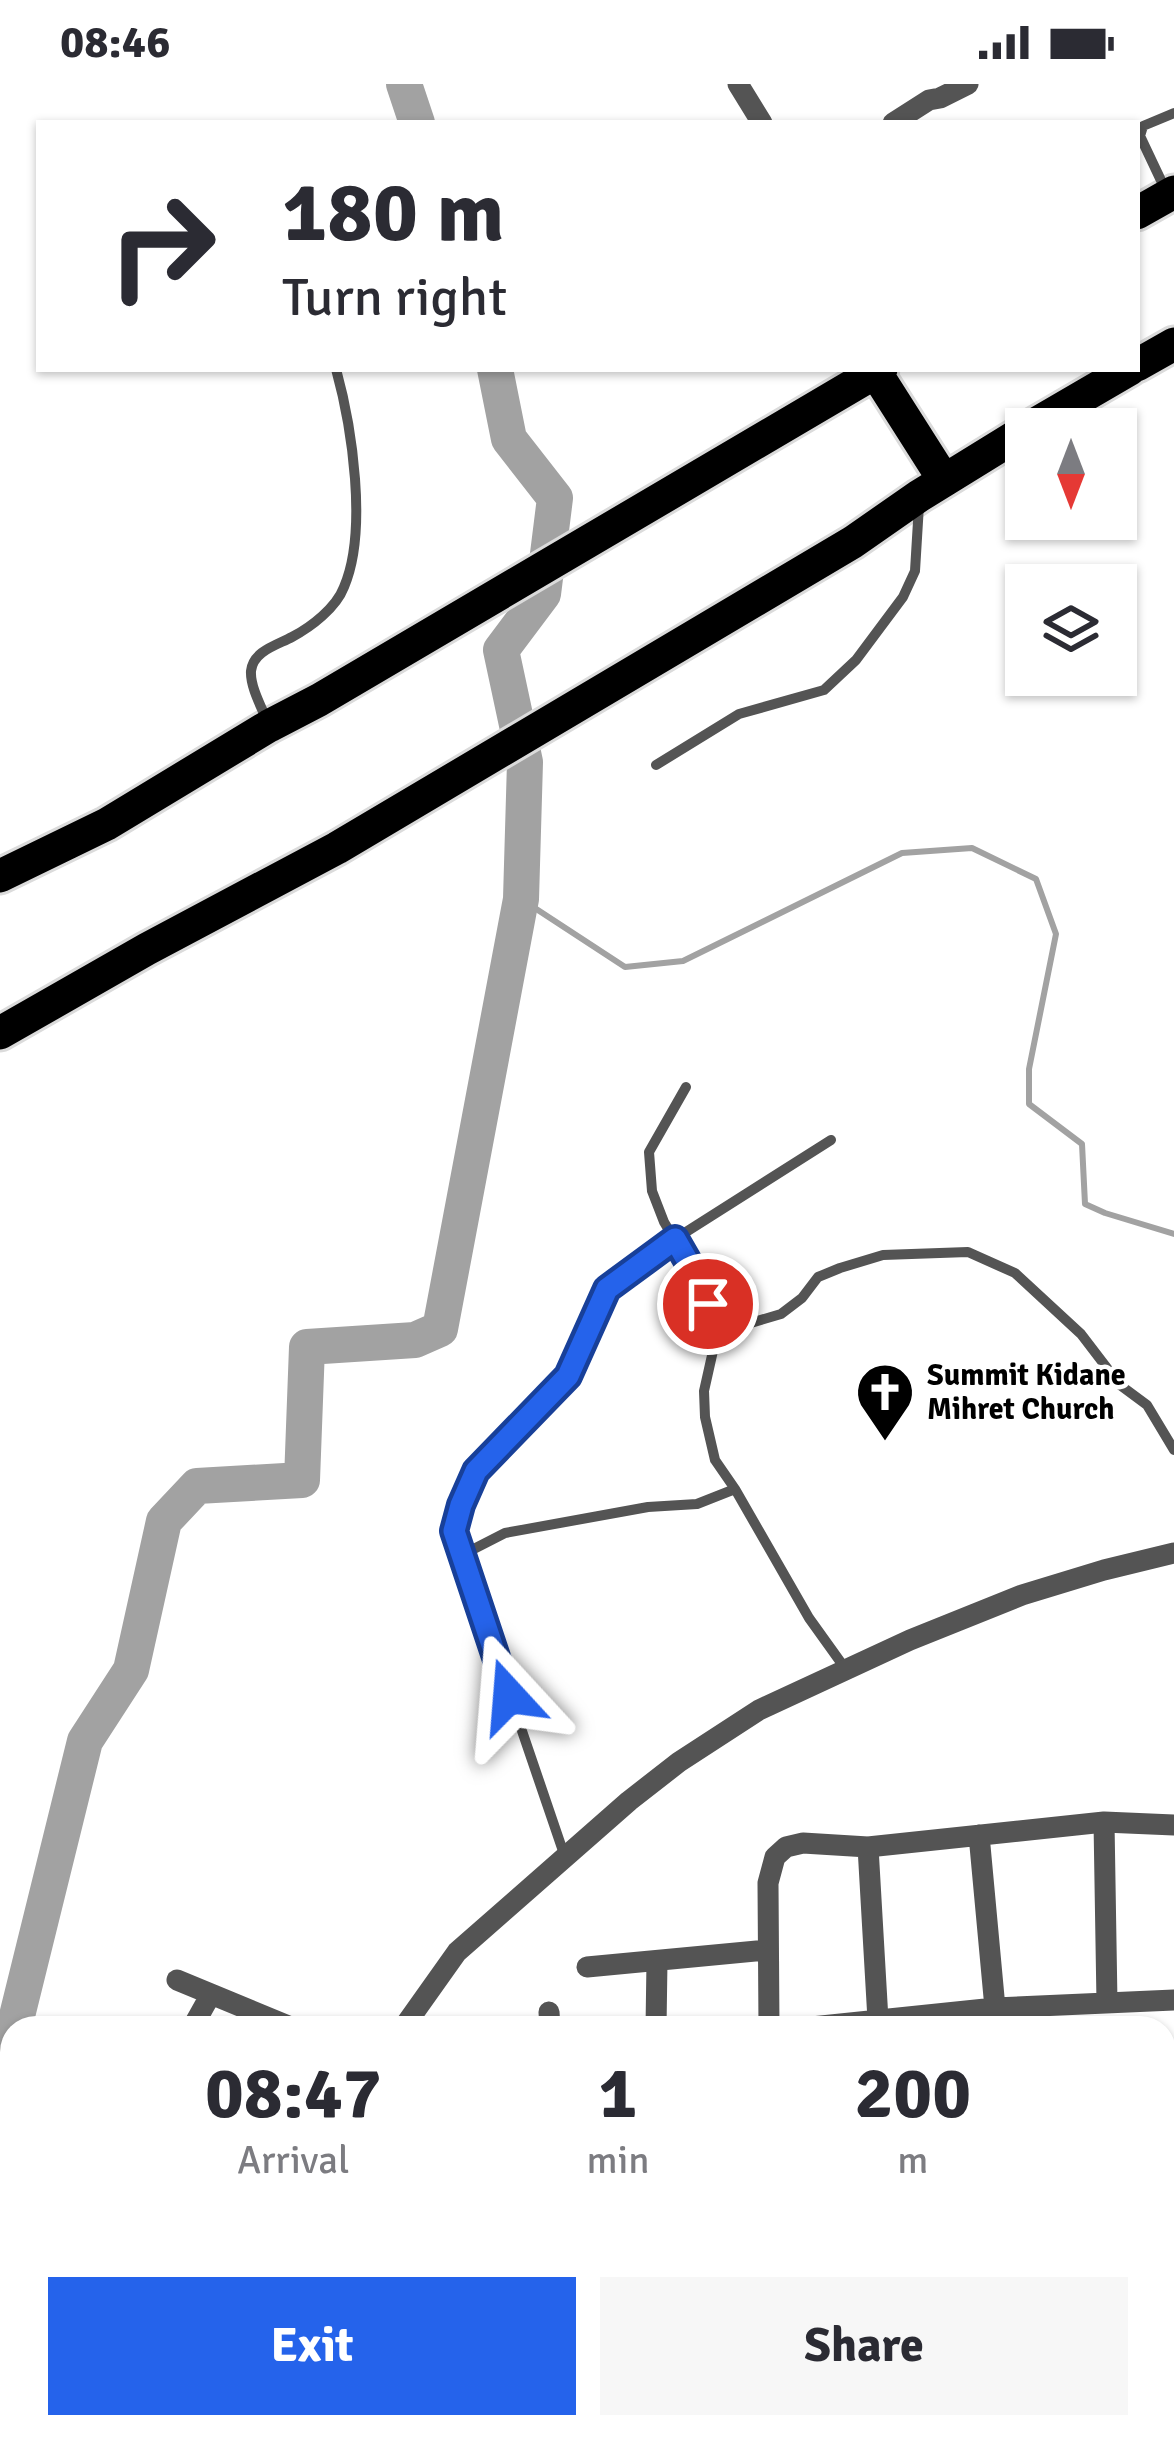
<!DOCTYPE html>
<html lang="en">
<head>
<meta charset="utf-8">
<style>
	:root { --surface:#fff; --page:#f7f7f7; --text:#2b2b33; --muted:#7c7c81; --accent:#2563eb }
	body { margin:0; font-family:Signika,sans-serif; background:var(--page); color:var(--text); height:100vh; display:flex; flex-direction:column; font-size:45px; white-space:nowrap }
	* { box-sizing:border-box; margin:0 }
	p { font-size:39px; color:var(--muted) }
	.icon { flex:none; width:66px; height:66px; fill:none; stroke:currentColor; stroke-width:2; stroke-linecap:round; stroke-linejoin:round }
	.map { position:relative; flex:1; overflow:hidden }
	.side { position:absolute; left:0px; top:1932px; width:1176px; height:423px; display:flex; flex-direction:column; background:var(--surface); border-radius:36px 36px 0 0; box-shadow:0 3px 9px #0004 }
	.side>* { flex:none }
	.guide { position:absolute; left:36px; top:36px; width:1104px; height:252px; border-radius:0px; box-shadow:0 3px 9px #0004; background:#fff; color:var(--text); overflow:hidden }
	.needle { width:78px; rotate:180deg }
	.tools { position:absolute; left:1005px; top:324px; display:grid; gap:24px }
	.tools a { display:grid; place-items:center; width:132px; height:132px; border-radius:0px; background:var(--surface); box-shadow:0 3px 9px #0004; font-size:60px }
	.pin { position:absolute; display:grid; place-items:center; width:102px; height:102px; color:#fff; margin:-51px; border:6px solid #fff; border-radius:50%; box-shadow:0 3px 12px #0007 }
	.me { position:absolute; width:132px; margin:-66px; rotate:341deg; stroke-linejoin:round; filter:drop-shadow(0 0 9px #0008) }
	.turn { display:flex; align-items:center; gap:42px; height:252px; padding:0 48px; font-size:54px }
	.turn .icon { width:156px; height:156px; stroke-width:2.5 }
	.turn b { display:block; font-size:84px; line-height:102px }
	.eta { display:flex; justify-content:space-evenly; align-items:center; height:204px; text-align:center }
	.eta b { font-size:72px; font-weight:700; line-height:84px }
	.cta { display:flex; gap:24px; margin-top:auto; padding:24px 48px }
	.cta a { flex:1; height:138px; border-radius:0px; background:var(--accent); color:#fff; font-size:48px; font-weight:700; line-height:138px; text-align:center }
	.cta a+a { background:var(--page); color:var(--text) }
	.status { display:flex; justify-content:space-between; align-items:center; height:84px; padding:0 60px; background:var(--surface); direction:ltr }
	.status svg { height:33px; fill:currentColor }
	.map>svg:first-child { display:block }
</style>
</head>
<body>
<div class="status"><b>08:46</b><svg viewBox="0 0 49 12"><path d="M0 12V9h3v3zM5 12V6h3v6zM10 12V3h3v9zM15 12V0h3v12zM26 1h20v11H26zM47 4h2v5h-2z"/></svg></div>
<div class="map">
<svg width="1174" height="2353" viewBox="0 0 1174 2353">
	<rect width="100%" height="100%" fill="#fff"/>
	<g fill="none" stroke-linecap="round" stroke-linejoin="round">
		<!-- stream -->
		<path stroke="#a2a2a2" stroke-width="6" d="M521,815L625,883L683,877L902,769L972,764L1036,795L1056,850L1029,985V1020L1082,1060L1085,1120L1105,1129L1174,1150"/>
		<!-- river -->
		<path stroke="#a2a2a2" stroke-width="36" d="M404,0L417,39
			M14,1944L85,1657L131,1586L164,1437L197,1402L302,1396L307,1263L415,1256L440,1245L521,815L525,678L501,566L543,510L555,414L509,355L495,285
			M0,1988L12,1951"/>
		<defs>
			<path id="trunk" d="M1137,129L1174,108
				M1137,281L1174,260
				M876,289L944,396
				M1027,345L1130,285
				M0,792L107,740L269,642L319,616L881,285
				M0,949L147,865L337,764L853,458L919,412L1026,346"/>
		</defs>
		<!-- trunk casing -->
		<use href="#trunk" stroke="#dbdbdb" stroke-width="39"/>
		<!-- service -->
		<path stroke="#545454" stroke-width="10" d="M1166,107L1140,52L1143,42L1174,29
			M268,639C262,624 250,603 251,587C253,567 277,561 292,553C311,543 336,524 344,503C368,447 352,343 336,285
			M656,681L739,630L824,606L856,576L903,513L915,487L919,421
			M686,1003L649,1068L652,1107L664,1138L698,1195L717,1249L704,1307L705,1333L715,1376L735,1405L809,1534L847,1587
			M717,1249L781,1230L802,1214L818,1193L840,1184L883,1171L968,1168L1015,1189L1081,1250L1120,1301L1147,1321L1174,1366
			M462,1471L454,1447L475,1387L568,1292L607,1205L675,1155L831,1056
			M565,1773L462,1471L505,1449L648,1423L697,1420L735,1405"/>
		<!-- minor -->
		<path stroke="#545454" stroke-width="21" d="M738,0L762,39
			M893,39L929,16L940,14L968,0
			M1104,1738L1107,1919
			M979,1751L995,1924
			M868,1763L878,1936
			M587,1883L767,1866
			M177,1896L293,1944
			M549,1928L550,1944
			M192,1944L211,1910
			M403,1944L457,1868L629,1717L679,1678L759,1626L910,1556L1022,1511L1104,1486L1174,1469
			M656,1944L657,1877
			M769,1944L768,1799L775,1773L786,1763L803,1759L868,1763L1104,1738L1174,1741
			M802,1944L995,1924L1174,1916
			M1164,2033H1174
			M1164,2090H1174
			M0,2182L12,2172
			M1164,2182H1174
			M322,2343V2353
			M893,2343L894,2353
			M65,2353L94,2343
			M488,2353V2343
			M579,2353V2343
			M649,2353L650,2343
			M755,2353V2343
			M1036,2353V2343"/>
		<!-- trunk -->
		<use href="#trunk" stroke="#000" stroke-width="33"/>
	</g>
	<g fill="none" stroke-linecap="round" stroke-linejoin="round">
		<defs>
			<path id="route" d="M509,1612L454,1447L461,1421L476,1387L568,1292L607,1205L675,1155L698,1195L708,1220"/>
		</defs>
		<!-- route casing -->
		<use href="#route" stroke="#184099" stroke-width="30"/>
		<!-- route -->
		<use href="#route" stroke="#2563eb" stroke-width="21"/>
	</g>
	<!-- icons -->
	<defs>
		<symbol id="church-pin" viewBox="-11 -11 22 30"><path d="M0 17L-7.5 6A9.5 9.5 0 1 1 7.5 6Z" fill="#000" stroke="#fff"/><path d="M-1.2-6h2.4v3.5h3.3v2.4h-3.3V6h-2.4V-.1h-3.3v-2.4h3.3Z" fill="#fff"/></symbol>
	</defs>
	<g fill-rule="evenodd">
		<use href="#church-pin" x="852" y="1275" width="66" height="90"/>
	</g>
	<g text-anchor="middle" stroke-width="9" stroke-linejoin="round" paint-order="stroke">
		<!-- poi labels -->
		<g font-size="30" font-weight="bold" fill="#000" stroke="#fff" text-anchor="start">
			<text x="927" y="1301">Summit Kidane<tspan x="927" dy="34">Mihret Church</tspan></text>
		</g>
	</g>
</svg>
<div class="tools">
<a><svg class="needle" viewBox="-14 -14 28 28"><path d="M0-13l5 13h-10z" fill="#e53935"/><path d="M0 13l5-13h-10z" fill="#7c7c81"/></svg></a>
<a><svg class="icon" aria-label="layers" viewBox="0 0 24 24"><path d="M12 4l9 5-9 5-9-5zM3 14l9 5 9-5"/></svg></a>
</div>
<div class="pin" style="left:708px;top:1220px;background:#d93025"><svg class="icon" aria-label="arrive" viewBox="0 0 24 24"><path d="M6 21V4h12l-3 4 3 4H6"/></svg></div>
<svg class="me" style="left:509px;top:1612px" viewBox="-20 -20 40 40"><path d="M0-17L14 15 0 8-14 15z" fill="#2563eb" stroke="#fff" stroke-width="4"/></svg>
<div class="guide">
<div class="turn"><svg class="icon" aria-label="right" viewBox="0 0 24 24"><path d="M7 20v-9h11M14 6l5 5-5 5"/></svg><div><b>180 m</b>Turn right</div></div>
</div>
<section class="side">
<div class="eta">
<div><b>08:47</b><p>Arrival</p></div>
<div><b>1</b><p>min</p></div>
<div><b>200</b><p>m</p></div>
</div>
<div class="cta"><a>Exit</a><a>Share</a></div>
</section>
</div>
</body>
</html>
